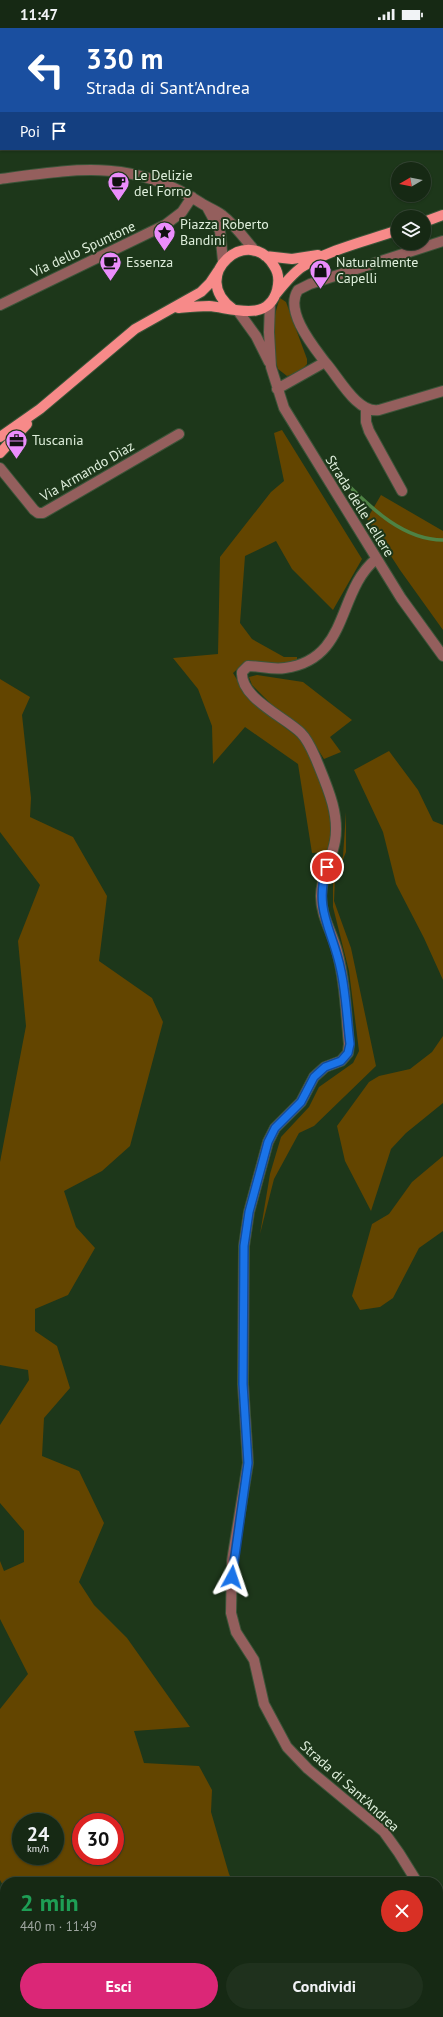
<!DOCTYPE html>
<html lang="it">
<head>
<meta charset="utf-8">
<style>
	:root { --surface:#162914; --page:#1f311d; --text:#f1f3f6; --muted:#9ea6a0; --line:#354534; --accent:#db2777 }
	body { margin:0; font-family:"PT Sans",sans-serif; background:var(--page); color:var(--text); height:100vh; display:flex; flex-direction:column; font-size:15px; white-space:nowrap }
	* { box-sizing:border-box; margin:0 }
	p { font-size:13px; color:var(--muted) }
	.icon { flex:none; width:22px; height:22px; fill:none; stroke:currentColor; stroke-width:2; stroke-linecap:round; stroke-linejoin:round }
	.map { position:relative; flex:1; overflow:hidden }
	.side { position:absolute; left:0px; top:1849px; width:443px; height:140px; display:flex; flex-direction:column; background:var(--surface); border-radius:16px 16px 0 0; box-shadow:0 1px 3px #0004,0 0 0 1px var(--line) }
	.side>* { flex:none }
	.top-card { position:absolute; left:0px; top:0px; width:443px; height:122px; box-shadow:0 1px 3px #0004,0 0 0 1px var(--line); background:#1a4fa0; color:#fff; overflow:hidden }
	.needle { width:26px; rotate:260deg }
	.tools { position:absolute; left:391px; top:134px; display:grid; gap:8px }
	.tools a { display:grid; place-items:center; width:40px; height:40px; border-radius:50%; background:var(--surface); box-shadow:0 1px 3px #0004,0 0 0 1px var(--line); font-size:20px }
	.speed { position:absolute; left:12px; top:1785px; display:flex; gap:8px; font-size:20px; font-weight:700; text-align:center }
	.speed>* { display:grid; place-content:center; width:52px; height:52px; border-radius:50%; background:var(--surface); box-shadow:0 1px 3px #0004,0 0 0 1px var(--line); line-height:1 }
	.speed small { font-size:10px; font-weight:400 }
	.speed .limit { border:6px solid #d22; background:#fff; color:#111 }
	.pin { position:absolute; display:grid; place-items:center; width:34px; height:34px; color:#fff; margin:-17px; border:2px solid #fff; border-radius:50%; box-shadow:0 1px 4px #0007 }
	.me { position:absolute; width:44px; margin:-22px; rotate:5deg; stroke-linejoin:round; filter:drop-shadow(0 0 3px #0008) }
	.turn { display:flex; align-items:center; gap:14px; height:84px; padding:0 20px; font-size:18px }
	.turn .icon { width:52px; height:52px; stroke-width:2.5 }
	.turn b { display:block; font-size:28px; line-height:34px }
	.then { display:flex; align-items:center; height:38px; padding:0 20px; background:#0003; gap:8px; font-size:15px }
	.round { display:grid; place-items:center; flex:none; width:42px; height:42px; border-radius:21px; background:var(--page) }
	.head { display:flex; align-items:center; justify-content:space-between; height:68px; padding:0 20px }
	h1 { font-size:24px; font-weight:600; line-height:30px; color:#1e9e55 }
	.cta { display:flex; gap:8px; margin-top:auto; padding:8px 20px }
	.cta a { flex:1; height:46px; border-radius:24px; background:var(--accent); color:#fff; font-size:16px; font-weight:600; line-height:46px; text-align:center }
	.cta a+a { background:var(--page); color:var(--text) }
	.status { display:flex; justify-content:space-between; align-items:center; height:28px; padding:0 20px; background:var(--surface); direction:ltr }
	.status svg { height:11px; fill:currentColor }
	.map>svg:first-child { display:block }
</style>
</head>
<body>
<div class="status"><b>11:47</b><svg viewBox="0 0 49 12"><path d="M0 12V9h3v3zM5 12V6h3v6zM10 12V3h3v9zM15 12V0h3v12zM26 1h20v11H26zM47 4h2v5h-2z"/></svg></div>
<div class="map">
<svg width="443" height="1989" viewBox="0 0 443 1989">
	<rect width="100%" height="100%" fill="#1d371a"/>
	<!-- green -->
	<path fill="#634500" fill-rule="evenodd" d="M0,0H391L1,1V85Z
		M280,270L286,274L307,331V336L299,345L287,348L278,341C270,319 272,291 280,270Z
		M282,402L362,531L333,582L292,541L276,513L245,528L240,595L252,611L284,629H297V635L276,637L246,633L233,645L245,665L267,686L304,714L315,739L327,776L332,800L327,824L312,825L298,736L245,699L213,736L212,698L198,661L173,630L218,626L220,529L271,464L284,453L274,405Z
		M381,467L443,503V602L400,542L367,491Z
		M257,647L303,654L352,692L330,709L341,724L324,731L305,701L277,682L252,657L249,649Z
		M0,651L30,669L22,687L31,770L30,789L73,809L107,868L99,933L152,970L163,994L130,1118L102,1143L64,1163L76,1199L95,1220L68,1267L35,1281V1303L57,1318L70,1360L44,1390L42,1428L79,1443L104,1495L79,1554L94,1577L127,1610L190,1699L134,1703L144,1735L199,1738L212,1762L211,1784L229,1846L233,1854H5V1861L0,1852V1681L28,1646L0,1591V1533L4,1543L24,1534V1503L0,1475V1397L29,1352L28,1342L0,1337V1134L26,998L18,913L40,857L0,804ZM21,1794H55V1828H21ZM81,1794H115V1828H81Z
		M389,723L418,762L433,793L443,797V952L424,910L396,856L383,804L354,742Z
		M346,784V824L335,851L334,873L351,920L376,1038L314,1098L299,1105L274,1151L260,1206L270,1146L281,1109L309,1079L319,1059L353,1035L359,1023L349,943L333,879V854L343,828Z
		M443,1008V1075L406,1105L391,1121L371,1183L345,1133L337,1098L369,1054L379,1048L410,1041L432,1024Z
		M443,1128V1203L419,1220L393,1270L380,1279L360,1282L352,1268L372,1196L389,1186L412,1154Z
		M5,1941V1983L0,1969V1944Z
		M6,1984H47L49,1989H7Z
		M118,1984H349L348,1989H127Z"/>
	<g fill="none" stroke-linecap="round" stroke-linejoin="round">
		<!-- stream -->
		<path stroke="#4e8244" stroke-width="3.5" d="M346,455C372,481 404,512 443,512"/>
		<defs>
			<path id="minor" d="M0,151C75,141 133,130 201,175C207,179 215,182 222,187C235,197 245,211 255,223
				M207,179L220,203L223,233
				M270,275L269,304L271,339L284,380L401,570L443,628
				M0,277L165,197L182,184L192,169
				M238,283L256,308L269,334
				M325,334C313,318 284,283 298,262L310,256L443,213
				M277,361L325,334C338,348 357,386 379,382L443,363
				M366,381V394L369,403L402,463
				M0,440L34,482L38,485H43L179,406
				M376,531C336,564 350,631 285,640C272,642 261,638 248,638L242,644C240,670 285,689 301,705C308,712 312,722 316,731C326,756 340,785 335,813C332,831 321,849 321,868C321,888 332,904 337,923C345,953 346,985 349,1016L348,1025L341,1033L325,1039L314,1049L301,1074L275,1100L268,1114L249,1184L244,1218L243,1356L248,1435L232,1533L231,1585L236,1604L254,1632L264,1676L287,1719L308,1741L384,1804L399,1825L417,1854
				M438,1871L443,1873"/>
			<path id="major" d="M424,194L443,187
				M265,228L292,231L318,227
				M276,266C284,256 292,246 302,239C330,221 367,213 398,202
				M178,280C189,279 199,278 209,278C232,280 268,295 277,262C279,254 279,245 274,238C249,195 187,248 233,281
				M0,409L40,381L135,301L201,264L210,255L218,243
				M0,425L27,396"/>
		</defs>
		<!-- minor casing -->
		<use href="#minor" stroke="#3c5439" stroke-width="12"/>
		<!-- major casing -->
		<use href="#major" stroke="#3c5439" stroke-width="12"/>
		<!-- minor -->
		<use href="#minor" stroke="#945f5d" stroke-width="10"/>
		<!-- major -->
		<use href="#major" stroke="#f78a89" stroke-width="10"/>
	</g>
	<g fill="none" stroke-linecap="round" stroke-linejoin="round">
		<defs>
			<path id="route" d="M232,1549L248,1435L243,1356L244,1218L249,1184L268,1114L275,1100L301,1074L314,1049L325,1039L341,1033L348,1025L350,1016C347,992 346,966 341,943C333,902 313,882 327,839"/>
		</defs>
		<!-- route casing -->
		<use href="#route" stroke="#114b97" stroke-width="10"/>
		<!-- route -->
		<use href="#route" stroke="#1a73e8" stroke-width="7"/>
	</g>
	<!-- icons -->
	<defs>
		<symbol id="cafe-pin" viewBox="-11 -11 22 30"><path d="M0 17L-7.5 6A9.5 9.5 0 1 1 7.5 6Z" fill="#eb8dfc" stroke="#1d371a"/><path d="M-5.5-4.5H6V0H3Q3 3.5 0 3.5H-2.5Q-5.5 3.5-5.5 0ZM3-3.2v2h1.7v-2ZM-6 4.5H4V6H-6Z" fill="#111"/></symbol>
		<symbol id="sight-pin" viewBox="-11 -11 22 30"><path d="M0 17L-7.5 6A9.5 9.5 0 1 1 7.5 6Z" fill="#eb8dfc" stroke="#1d371a"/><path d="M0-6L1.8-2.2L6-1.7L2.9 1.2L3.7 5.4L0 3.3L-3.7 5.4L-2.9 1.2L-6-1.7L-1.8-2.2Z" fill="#111"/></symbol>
		<symbol id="shop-pin" viewBox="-11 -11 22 30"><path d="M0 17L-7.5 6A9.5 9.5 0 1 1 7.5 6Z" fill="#eb8dfc" stroke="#1d371a"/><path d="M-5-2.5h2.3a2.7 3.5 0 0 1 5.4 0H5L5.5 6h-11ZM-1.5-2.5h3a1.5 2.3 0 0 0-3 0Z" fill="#111"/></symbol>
		<symbol id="office-pin" viewBox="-11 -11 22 30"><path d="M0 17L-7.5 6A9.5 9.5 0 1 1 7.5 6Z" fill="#eb8dfc" stroke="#1d371a"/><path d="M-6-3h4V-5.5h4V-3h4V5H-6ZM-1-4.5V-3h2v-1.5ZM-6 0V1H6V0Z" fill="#111"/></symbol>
	</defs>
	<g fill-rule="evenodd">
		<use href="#cafe-pin" x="106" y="142" width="25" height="34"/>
		<use href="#sight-pin" x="152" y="192" width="25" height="34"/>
		<use href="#cafe-pin" x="98" y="222" width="25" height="34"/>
		<use href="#shop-pin" x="308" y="230" width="25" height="34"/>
		<use href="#office-pin" x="4" y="400" width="25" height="34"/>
	</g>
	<g text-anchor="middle" stroke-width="4" stroke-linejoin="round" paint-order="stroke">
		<!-- poi labels -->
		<g font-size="14" fill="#deeedb" stroke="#1d371a" text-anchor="start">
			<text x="134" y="152">Le Delizie<tspan x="134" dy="16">del Forno</tspan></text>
			<text x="180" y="201">Piazza Roberto<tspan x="180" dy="16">Bandini</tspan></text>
			<text x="126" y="239">Essenza</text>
			<text x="336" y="239">Naturalmente<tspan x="336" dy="16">Capelli</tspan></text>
			<text x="32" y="417">Tuscania</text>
		</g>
		<!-- street labels -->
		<g font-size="14" fill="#deeedb" stroke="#1d371a">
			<text transform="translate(83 221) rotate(-25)" y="5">Via dello Spuntone</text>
			<text transform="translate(87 443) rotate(-30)" y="5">Via Armando Diaz</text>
			<text transform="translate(360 478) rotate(58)" y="5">Strada delle Lellere</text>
			<text transform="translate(350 1758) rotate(42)" y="5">Strada di Sant'Andrea</text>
		</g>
	</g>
</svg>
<div class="tools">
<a><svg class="needle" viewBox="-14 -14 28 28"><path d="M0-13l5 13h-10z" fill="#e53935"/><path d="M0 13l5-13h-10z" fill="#9ea6a0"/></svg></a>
<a><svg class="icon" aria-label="layers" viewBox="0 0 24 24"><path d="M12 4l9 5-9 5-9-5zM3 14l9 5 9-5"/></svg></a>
</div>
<div class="speed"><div>24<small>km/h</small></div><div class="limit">30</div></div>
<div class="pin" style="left:327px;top:839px;background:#d93025"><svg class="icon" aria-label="arrive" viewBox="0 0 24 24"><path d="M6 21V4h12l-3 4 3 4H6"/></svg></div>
<svg class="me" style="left:232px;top:1549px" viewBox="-20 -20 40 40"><path d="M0-17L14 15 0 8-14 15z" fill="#1a73e8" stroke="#fff" stroke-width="4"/></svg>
<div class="top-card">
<div class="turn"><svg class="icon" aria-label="left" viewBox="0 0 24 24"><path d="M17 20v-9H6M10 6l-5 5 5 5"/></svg><div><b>330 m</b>Strada di Sant'Andrea</div></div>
<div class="then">Poi<svg class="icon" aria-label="arrive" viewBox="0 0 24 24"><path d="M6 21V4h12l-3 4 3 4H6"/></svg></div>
</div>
<section class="side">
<div class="head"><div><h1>2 min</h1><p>440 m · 11:49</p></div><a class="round" style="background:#d93025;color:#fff"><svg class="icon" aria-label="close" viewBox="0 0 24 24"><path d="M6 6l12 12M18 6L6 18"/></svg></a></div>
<div class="cta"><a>Esci</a><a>Condividi</a></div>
</section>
</div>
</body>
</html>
